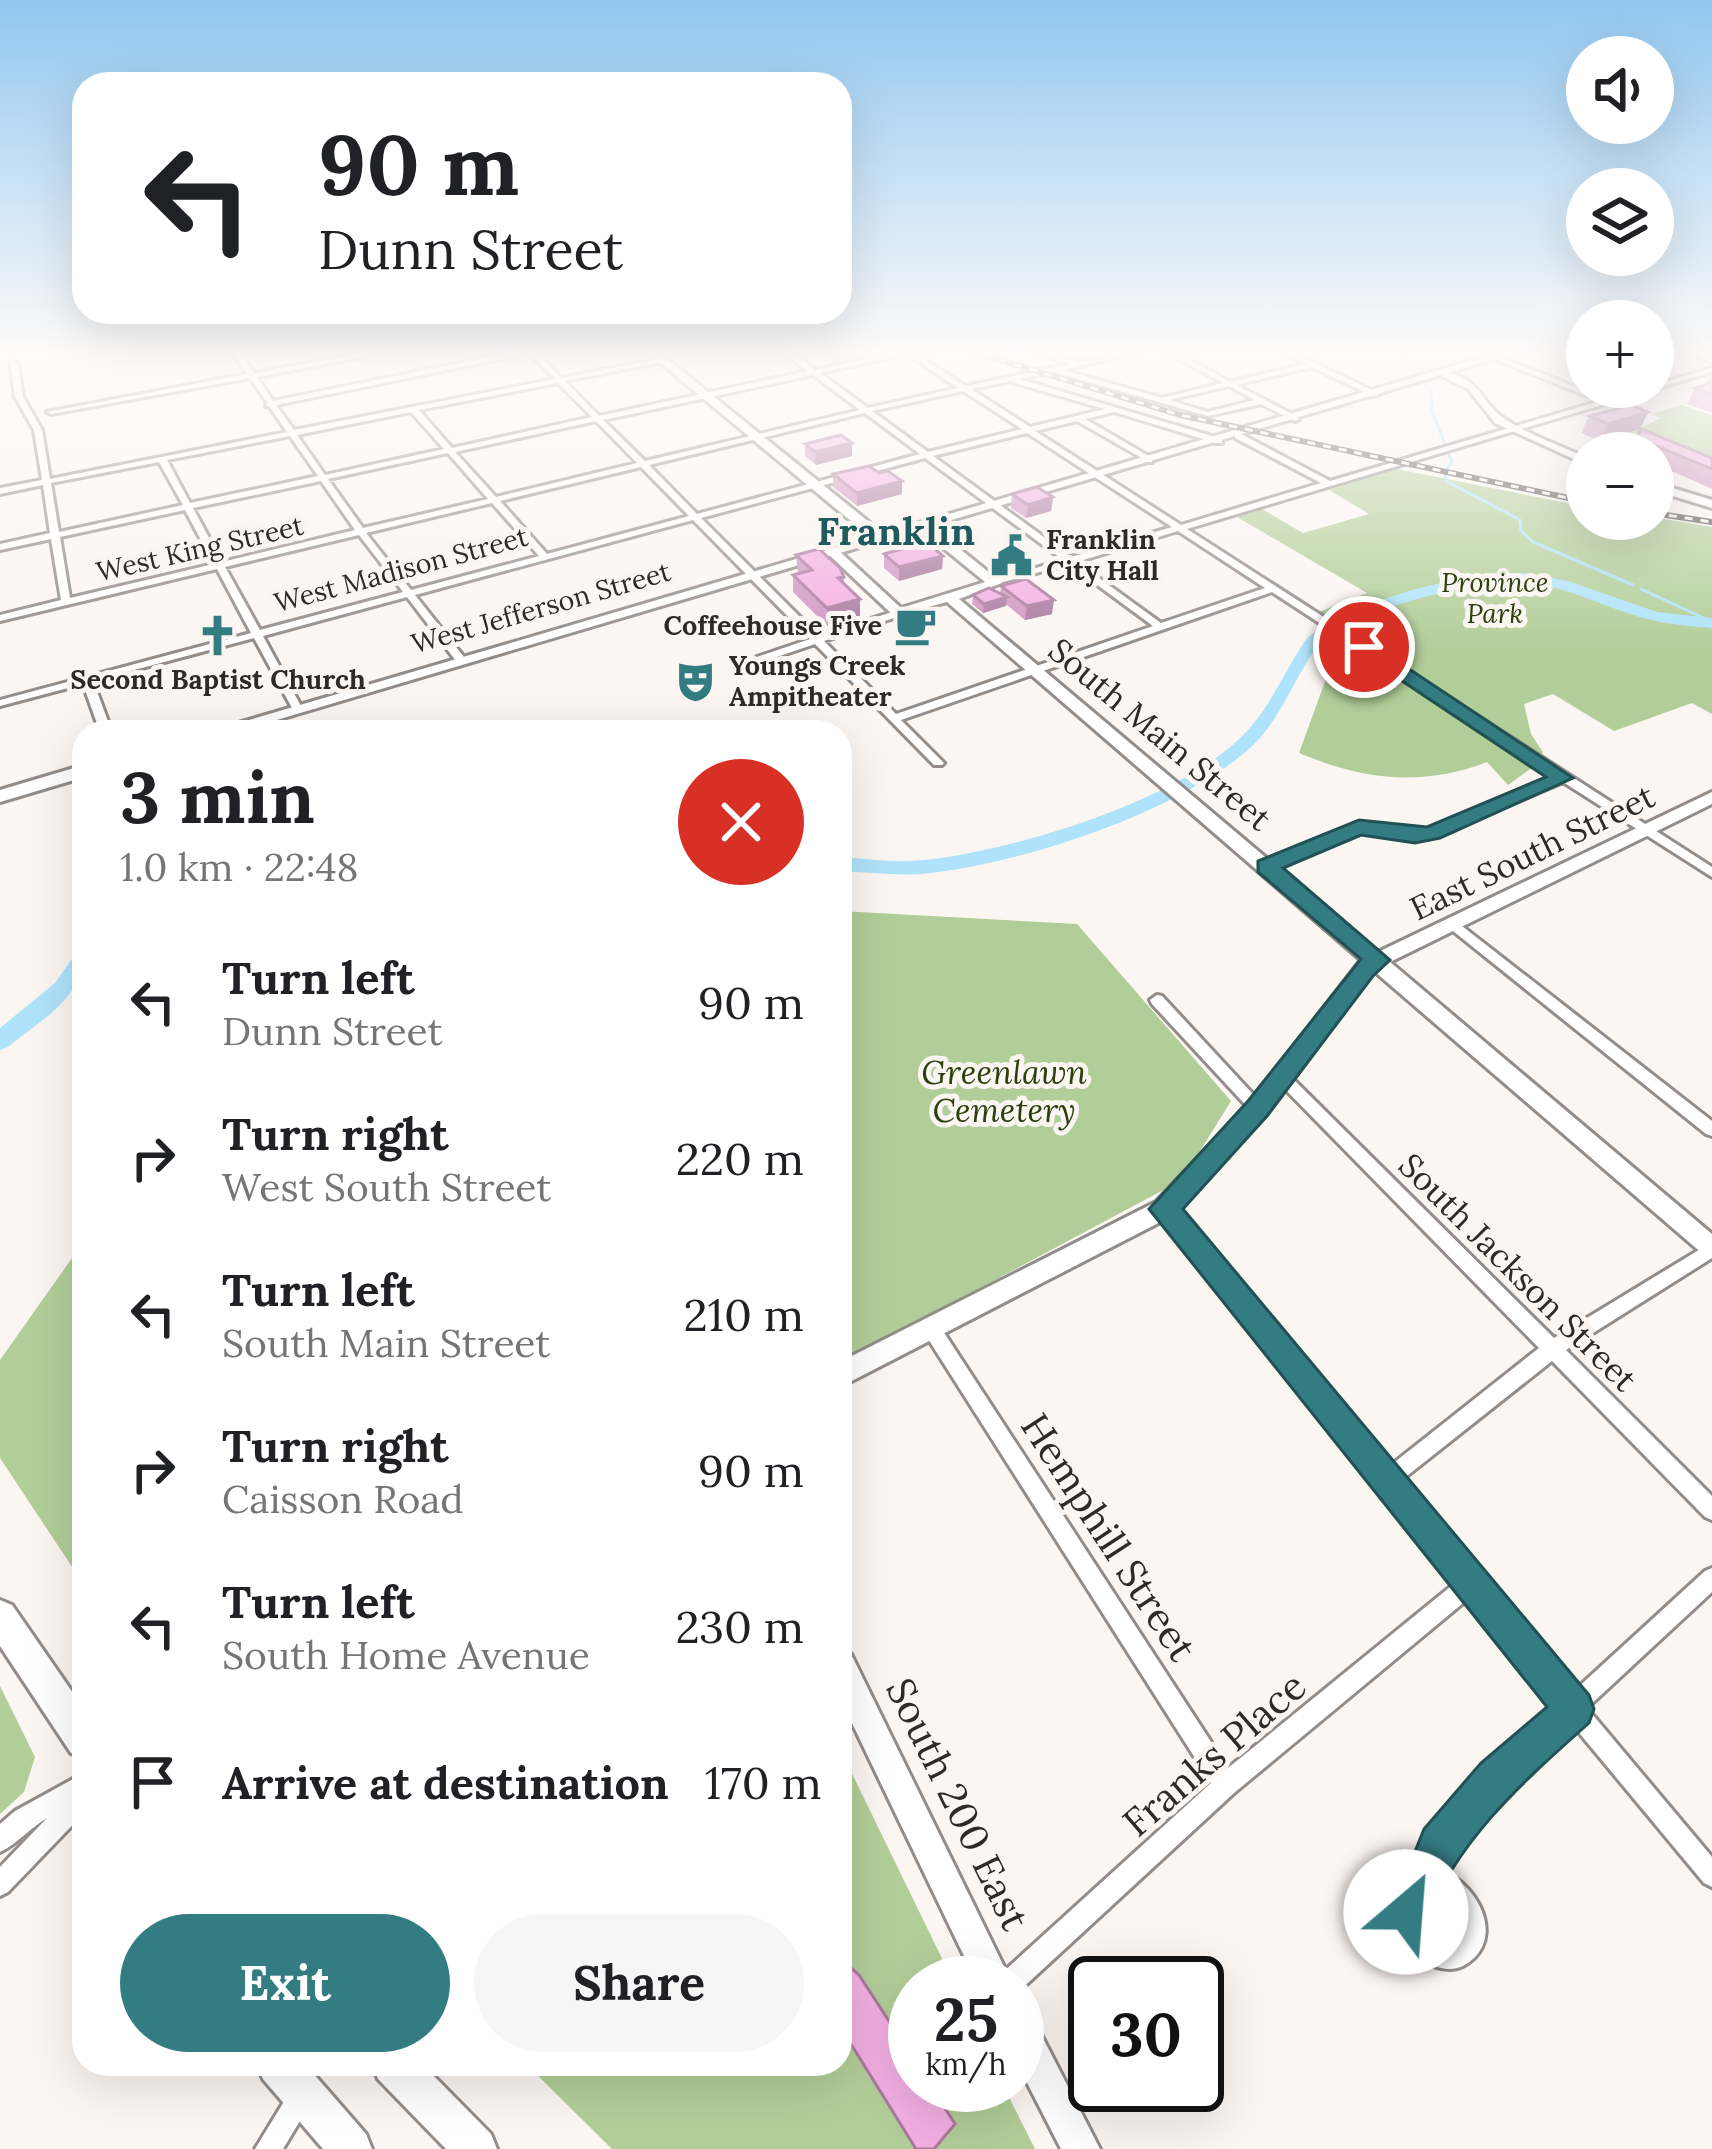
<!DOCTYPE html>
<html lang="en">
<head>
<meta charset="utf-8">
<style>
	:root { --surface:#fff; --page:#f6f6f6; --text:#202124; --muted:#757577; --accent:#337c82 }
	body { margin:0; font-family:Lora,serif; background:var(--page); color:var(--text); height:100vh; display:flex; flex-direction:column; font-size:45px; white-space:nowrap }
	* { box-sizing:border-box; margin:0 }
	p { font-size:39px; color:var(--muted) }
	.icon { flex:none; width:66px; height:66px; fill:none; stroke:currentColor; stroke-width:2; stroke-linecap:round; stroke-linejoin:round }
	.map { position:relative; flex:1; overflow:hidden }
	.sheet { position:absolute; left:72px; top:720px; width:780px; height:1356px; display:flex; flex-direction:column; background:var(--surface); border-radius:36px; box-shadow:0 12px 48px #0002 }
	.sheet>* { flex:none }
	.hud { position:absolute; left:72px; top:72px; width:780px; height:252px; border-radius:36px; box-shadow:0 12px 48px #0002; background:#fff; color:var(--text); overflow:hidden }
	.tools { position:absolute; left:1566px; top:36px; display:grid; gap:24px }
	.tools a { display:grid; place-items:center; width:108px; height:108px; border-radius:50%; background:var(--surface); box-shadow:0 12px 48px #0002; font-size:60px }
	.speed { position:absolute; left:888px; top:1956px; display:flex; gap:24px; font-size:60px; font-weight:700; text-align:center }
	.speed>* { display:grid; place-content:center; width:156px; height:156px; border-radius:50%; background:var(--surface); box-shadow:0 12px 48px #0002; line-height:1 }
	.speed small { font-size:30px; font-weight:400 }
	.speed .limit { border:6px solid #111; border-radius:18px; background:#fff; color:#111 }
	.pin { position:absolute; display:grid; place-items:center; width:102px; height:102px; color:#fff; margin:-51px; border:6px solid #fff; border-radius:50%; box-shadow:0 3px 12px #0007 }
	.me { position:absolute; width:132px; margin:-66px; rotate:27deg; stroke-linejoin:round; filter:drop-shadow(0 0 9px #0008) }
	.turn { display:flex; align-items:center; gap:42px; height:252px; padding:0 48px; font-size:54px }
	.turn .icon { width:156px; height:156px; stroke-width:2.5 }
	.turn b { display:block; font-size:84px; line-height:102px }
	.round { display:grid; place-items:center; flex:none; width:126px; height:126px; border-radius:63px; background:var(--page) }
	.head { display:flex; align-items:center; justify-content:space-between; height:204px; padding:0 48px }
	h1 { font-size:72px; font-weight:800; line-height:90px }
	.primary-button { display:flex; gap:24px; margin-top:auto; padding:24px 48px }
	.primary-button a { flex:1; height:138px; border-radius:72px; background:var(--accent); color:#fff; font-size:48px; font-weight:800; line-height:138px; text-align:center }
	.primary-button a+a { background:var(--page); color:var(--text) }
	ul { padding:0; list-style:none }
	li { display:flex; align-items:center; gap:36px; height:156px; padding:0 48px }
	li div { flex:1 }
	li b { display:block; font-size:45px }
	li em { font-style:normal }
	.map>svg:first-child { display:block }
</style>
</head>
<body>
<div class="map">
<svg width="1712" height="2149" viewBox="0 0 1712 2149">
	<rect width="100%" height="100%" fill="#fcf6f3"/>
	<!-- green -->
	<path fill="#b2ce98" d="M1681,405L1712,415V459L1697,464L1626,435L1661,418L1652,414Z
		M1397,469L1587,507V519L1653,517L1712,527V714L1692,703L1614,731L1553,694L1524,704L1531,734L1543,752L1533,767L1508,785L1487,762C1423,787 1362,780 1299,753L1339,643L1363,641L1319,612L1367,593L1237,517L1262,509L1303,533L1369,514L1329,490Z
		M840,911L1077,924L1231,1101L1182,1180L840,1363Z
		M84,1241V1585L0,1458V1360Z
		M0,1686L35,1757L24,1792L0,1814Z
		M840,1749L954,1983H915V2085H1003L1035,2149H612L526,2064H840Z"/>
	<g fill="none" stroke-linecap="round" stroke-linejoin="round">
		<!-- stream -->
		<path stroke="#afe3fb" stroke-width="3" d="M1397,350L1417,376
			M1425,384L1431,390L1432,411L1452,462L1445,472L1446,481L1520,520L1521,531L1533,542L1633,585
			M1641,589L1712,622"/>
		<!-- river -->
		<path fill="#afe3fb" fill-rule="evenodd" d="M1527,573L1568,581L1657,612L1712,618V628C1688,626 1664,624 1640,617C1590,602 1545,575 1491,583C1447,590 1341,613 1315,650C1292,682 1280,721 1250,748C1178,813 1018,865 922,874C895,876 867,872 840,871V857C868,859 896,863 923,860C1014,851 1185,799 1247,731C1272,704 1286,668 1307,638C1355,599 1466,571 1527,573Z
			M84,951C84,998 42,1019 8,1047L0,1050V1028L55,983L76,953Z"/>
		<defs>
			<path id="street" d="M231,350H238L254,373L382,350H398L257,377L273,401L523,350H534L561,378L665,358L662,362L565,381L599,416L808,371L781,350H789L815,370L906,350H920L914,353L966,386L1070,364L1033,350C1049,350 1064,361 1080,362C1099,362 1125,350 1147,350L1063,370L1162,398L1223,383L1163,350H1172L1230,382L1306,364L1278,350H1287L1380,394L1373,396L1312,367L1236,385L1298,417L1299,419L1295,421L1261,404L1208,416L1053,372L1019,379L1222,439V443H1216L1114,412L1085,419L1152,458V462H1149L1077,421L1035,431L1181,525L1321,483L1235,438V434H1241L1330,481L1600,401L1494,359V355L1607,399L1712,368V372L1187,529L1712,867V877L1563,782L1436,836L1415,840L1360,832L1271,870H1261V864L1359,824L1415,832L1429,830L1555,777L1272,592L901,720L944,763L942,765H934L815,644L765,661H757V657L810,639L693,520L415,595L464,657V661H456L407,597L263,636L302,708L301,710L292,708L254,638L93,681L112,732H100L83,684L0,706V700L251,633L217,569L0,621V615L61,600L51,539L0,550V544L50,533L43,485L0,494V488L42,480L34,430L15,397L10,363L14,361L18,363L23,397L42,430L50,479L287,432L269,406H266L267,402L250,378L51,414L47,412L247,374ZM529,353L555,379L294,430L276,405ZM907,354L958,388L868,408L820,373ZM813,375L860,410L645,461L603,420ZM1012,381V382L1105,409L1030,427L971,389ZM558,383L592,417L452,448L419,410ZM1229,386L1255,400L1208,412L1169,400ZM963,391L1022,429L928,452L872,411ZM411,412L444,449L325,475L297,435ZM865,413L920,454L697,514L649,465ZM596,421L637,463L496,497L455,452ZM1027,433L1172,527L1071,557L933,456ZM290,436L318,476L190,503L167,460ZM448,453L488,499L363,528L328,479ZM925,458L1063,560L992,581V585L1069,564L1153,626L896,714L824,641L903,615V611H895L819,636L701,518ZM159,462L183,505L59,532L51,483ZM641,467L689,516L547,554L500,501ZM321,481L355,530L222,562L193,508ZM492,503L539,556L411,590L366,533ZM185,510L214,564L70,598L60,537ZM1178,531L1265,588L1161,623L1077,562ZM359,535L403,592L260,630L225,567Z
				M1581,350H1587V353Z
				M1683,350H1693L1712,358V362Z
				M1453,919L1712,1121V1136L1706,1134L1448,927L1446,924L1448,921Z
				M1157,995L1162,996L1263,1105L1266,1109L1263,1113H1253L1152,1004L1150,1000Z
				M1282,1071L1287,1073L1554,1338L1712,1242V1258L1566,1350L1712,1496V1520L1705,1517L1552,1361L1398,1483L1573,1692L1705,1571L1712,1568V1592L1587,1708L1712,1857V1887L1704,1883L1571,1723C1530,1761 1460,1820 1440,1871C1473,1880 1503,1930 1474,1958C1466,1965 1460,1969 1449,1969C1431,1969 1414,1955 1405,1940C1399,1929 1393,1917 1395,1905C1397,1886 1411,1880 1418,1866C1424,1855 1426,1843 1433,1833C1468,1785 1514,1746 1557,1706L1468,1599L1234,1793L1017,1993V1983H998L1001,1974L1211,1783L925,1334L922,1328L925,1322L931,1320L937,1322L1228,1768L1455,1583L1158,1214L1156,1209L1158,1204L1164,1202L1170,1204L1386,1469L1539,1348L1277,1081L1274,1077L1277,1073ZM1428,1892C1441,1895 1452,1902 1458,1915C1483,1975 1387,1927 1428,1892Z
				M84,1773V1813L8,1892L0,1896V1867L47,1818C30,1828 17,1844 0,1852V1824L15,1811Z
				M300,2086L309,2090L313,2099L283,2149H255L291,2090Z"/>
			<path id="secondary" d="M645,350H656L885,535V541H875Z
				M1440,371C1481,375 1480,405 1508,421C1532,436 1561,446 1587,458V465L1495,423L1468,389L1440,375Z
				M1653,482L1712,500V508L1653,490Z
				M920,523H928L1002,583L959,599L1378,952L1712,792V804L1390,962L1712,1234V1258L1704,1255L1374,971L1266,1115L1172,1216L840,1387V1362L1156,1202L1250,1103L1361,960L947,602L894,616L826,552L837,549L901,608L985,582L920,529Z
				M840,1650L851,1654L1012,1983H977L840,1698Z
				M1017,2008L1030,2013L1100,2149H1061L1017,2063Z"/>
			<path id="primary" d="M1507,350H1525L236,732H208Z
				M84,765V777L0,802V790Z
				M0,1600L12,1605L84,1709V1758L71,1753L0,1646Z
				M257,2064H305L366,2134L372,2149H323L263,2079Z
				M372,2064H422L491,2134L497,2149H446L378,2079Z"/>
		</defs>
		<!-- street casing -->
		<use href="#street" stroke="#928d8a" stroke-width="6"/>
		<!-- secondary casing -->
		<use href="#secondary" stroke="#928d8a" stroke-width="6"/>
		<!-- primary casing -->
		<use href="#primary" stroke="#928d8a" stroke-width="6"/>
		<!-- street -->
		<use href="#street" fill="#fff" fill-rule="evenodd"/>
		<!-- secondary -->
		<use href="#secondary" fill="#fff" fill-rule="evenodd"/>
		<!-- primary -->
		<use href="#primary" fill="#fff" fill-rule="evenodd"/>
		<defs>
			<path id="rail" d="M968,350L1180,415L1587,502
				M1653,513L1712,522"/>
		</defs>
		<!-- rail casing -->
		<use href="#rail" stroke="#585553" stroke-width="6"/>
		<!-- rail -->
		<use href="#rail" stroke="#fcf6f3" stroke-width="3" stroke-dasharray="8" stroke-linecap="butt"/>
	</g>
	<!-- wall -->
	<path fill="#d296c3" d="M1712,371V412H1710L1687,404L1695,388L1704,386Z
		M1648,412L1640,429L1600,441L1581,433L1589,416Z
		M1641,429L1712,458V489L1653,463V453H1629Z
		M852,443V456L816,465L805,456V444Z
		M879,473L902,494L857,506L833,487V474Z
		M1012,494L1053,497L1051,511L1026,518L1011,508Z
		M884,554L943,556L942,569L899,581L884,568Z
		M796,555L844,577V583L860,616L827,626L793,592V575L798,574Z
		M1001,586L1052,614L1025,620L1007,605L983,613L972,604L973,595L1000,594Z"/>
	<!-- shaded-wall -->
	<path fill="#ab7a9f" d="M1648,412L1640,429L1600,441L1608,424Z
		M852,443V456L816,465L815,452Z
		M902,481V494L857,506V493Z
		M1053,497L1051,511L1026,518L1028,505Z
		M943,556L942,569L899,581V567Z
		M1007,597L1006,606L983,613L984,604Z
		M860,599V616L827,626V608Z
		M1054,600L1052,614L1025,620L1027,606Z"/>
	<!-- building -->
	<path fill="#f4afe3" stroke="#ab7a9f" stroke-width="3" d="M1712,383V395L1695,388Z
		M1631,405L1648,412L1608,424L1589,416Z
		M1641,429L1712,458V469L1637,438Z
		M841,435L852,443L815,452L805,444Z
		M869,466L879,473L888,471L902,481L857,493L833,474Z
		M1037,487L1053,497L1028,505L1012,494Z
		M927,542L943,556L899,567L884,554Z
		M819,549L840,568L844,577L838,578L860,599L827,608L793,575L812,570L796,555Z
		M1026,579L1054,600L1027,606L1001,586Z
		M989,588L1007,597L984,604L973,595Z
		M840,1958L859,1975L915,2061V2085H930L955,2124L934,2149H916L846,2036L840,2032Z"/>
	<!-- sky -->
	<linearGradient id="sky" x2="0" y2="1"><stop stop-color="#91c7f0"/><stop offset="0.54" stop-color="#fefbfa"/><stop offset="1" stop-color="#fefbfa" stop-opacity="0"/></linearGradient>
	<rect width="1712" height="651" fill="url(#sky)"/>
	<!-- route -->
	<path fill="#337c82" stroke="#215154" stroke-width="3" d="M1357,643H1370L1573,778L1440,838L1415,843L1361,835L1283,868L1390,960L1373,976L1267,1116L1183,1209L1589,1695L1594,1709L1589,1723C1517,1787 1458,1840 1422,1927L1406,1934L1391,1927L1384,1912L1389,1890L1395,1875L1410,1864L1424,1829L1481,1763L1547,1707L1149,1209L1248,1101L1361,959L1258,872V861L1359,820L1427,827L1546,777L1357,651Z"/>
	<!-- icons -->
	<defs>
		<symbol id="civic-bare" viewBox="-9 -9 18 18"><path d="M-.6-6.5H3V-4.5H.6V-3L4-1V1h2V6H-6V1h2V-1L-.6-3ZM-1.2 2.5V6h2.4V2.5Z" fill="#337c82" stroke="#fcf6f3" stroke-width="2.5" paint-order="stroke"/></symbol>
		<symbol id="cafe-bare" viewBox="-9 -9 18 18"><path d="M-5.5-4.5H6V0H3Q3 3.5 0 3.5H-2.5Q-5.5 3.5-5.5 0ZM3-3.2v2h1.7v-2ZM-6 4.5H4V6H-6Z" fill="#337c82" stroke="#fcf6f3" stroke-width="2.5" paint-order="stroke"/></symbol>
		<symbol id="church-bare" viewBox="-9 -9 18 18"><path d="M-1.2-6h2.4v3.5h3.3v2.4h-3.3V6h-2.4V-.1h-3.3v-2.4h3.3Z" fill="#337c82" stroke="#fcf6f3" stroke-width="2.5" paint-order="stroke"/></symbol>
		<symbol id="theatre-bare" viewBox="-9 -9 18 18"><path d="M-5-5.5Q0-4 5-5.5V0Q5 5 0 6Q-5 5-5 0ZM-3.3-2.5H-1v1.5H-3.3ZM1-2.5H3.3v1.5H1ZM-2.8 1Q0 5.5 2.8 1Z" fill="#337c82" stroke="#fcf6f3" stroke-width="2.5" paint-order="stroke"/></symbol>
	</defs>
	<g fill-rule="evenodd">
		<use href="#civic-bare" x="982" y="526" width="59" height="59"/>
		<use href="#cafe-bare" x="886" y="596" width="59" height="59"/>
		<use href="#church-bare" x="188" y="606" width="59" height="59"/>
		<use href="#theatre-bare" x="666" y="652" width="59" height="59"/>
	</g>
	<g text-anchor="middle" stroke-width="10" stroke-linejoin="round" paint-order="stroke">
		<!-- far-poi labels -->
		<g font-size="27" font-weight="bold" fill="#2d2b2a" stroke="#fcf6f3" text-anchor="start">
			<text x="1046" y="549">Franklin<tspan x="1046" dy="31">City Hall</tspan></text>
			<text x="882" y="635" text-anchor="end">Coffeehouse Five</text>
			<text x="729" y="675">Youngs Creek<tspan x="729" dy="31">Ampitheater</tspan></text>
			<text x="218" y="689" text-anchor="middle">Second Baptist Church</text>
		</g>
		<!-- far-street labels -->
		<g font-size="27" fill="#2d2b2a" stroke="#fcf6f3">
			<text transform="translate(200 549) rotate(-13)" y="9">West King Street</text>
			<text transform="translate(401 570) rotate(-15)" y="9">West Madison Street</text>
			<text transform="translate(541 608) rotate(-16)" y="9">West Jefferson Street</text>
		</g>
		<!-- far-park labels -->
		<g font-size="27" font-style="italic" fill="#2a410d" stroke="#fcf6f3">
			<text x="1495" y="592">Province<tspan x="1495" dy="31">Park</tspan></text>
		</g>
		<!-- street labels -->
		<g font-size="33" fill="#2d2b2a" stroke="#fcf6f3">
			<text transform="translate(1160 734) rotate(40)" y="12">South Main Street</text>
			<text transform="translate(1532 852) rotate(-26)" y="12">East South Street</text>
			<text transform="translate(1518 1272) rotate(45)" y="12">South Jackson Street</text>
		</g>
		<!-- park labels -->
		<g font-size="33" font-style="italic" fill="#2a410d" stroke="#fcf6f3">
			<text x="1004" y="1084">Greenlawn<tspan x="1004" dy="38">Cemetery</tspan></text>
		</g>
		<!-- far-district labels -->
		<g font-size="39" font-weight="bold" fill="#1f5a5e" stroke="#fcf6f3">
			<text x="896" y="545">Franklin</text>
		</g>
		<!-- near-street labels -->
		<g font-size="39" fill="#2d2b2a" stroke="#fcf6f3">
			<text transform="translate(1109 1537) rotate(57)" y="14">Hemphill Street</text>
			<text transform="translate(1214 1754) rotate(-41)" y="14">Franks Place</text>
			<text transform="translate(958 1804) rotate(64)" y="14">South 200 East</text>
		</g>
	</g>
</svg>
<div class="tools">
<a><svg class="icon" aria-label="sound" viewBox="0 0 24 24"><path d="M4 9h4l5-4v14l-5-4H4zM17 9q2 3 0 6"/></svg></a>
<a><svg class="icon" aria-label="layers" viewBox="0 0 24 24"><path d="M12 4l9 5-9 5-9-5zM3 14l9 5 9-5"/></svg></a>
<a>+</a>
<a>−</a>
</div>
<div class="speed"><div>25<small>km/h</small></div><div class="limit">30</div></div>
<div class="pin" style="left:1364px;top:647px;background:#d93025"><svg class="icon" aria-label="arrive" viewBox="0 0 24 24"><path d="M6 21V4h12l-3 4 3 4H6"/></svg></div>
<svg class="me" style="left:1406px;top:1912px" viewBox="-20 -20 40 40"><circle r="19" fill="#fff"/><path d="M0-13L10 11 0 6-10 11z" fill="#337c82"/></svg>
<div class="hud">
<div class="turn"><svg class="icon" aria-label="left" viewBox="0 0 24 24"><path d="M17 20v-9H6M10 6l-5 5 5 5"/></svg><div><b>90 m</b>Dunn Street</div></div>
</div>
<section class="sheet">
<div class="head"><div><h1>3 min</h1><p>1.0 km · 22:48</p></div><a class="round" style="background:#d93025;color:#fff"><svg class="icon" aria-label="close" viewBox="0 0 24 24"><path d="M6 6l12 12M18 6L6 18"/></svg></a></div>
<ul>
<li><svg class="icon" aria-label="left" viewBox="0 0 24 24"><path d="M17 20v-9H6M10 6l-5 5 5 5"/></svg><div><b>Turn left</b><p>Dunn Street</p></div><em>90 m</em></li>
<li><svg class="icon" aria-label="right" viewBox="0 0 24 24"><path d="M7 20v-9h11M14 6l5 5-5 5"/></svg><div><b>Turn right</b><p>West South Street</p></div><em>220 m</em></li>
<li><svg class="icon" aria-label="left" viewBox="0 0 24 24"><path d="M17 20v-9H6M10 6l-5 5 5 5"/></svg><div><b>Turn left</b><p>South Main Street</p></div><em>210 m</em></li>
<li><svg class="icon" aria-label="right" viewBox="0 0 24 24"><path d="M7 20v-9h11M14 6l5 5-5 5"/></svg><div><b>Turn right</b><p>Caisson Road</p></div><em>90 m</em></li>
<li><svg class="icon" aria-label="left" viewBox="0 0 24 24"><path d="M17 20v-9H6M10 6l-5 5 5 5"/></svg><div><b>Turn left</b><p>South Home Avenue</p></div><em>230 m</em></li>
<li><svg class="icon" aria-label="arrive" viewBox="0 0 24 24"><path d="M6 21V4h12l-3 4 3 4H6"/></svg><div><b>Arrive at destination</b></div><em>170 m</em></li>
</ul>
<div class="primary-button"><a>Exit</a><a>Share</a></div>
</section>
</div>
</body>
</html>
